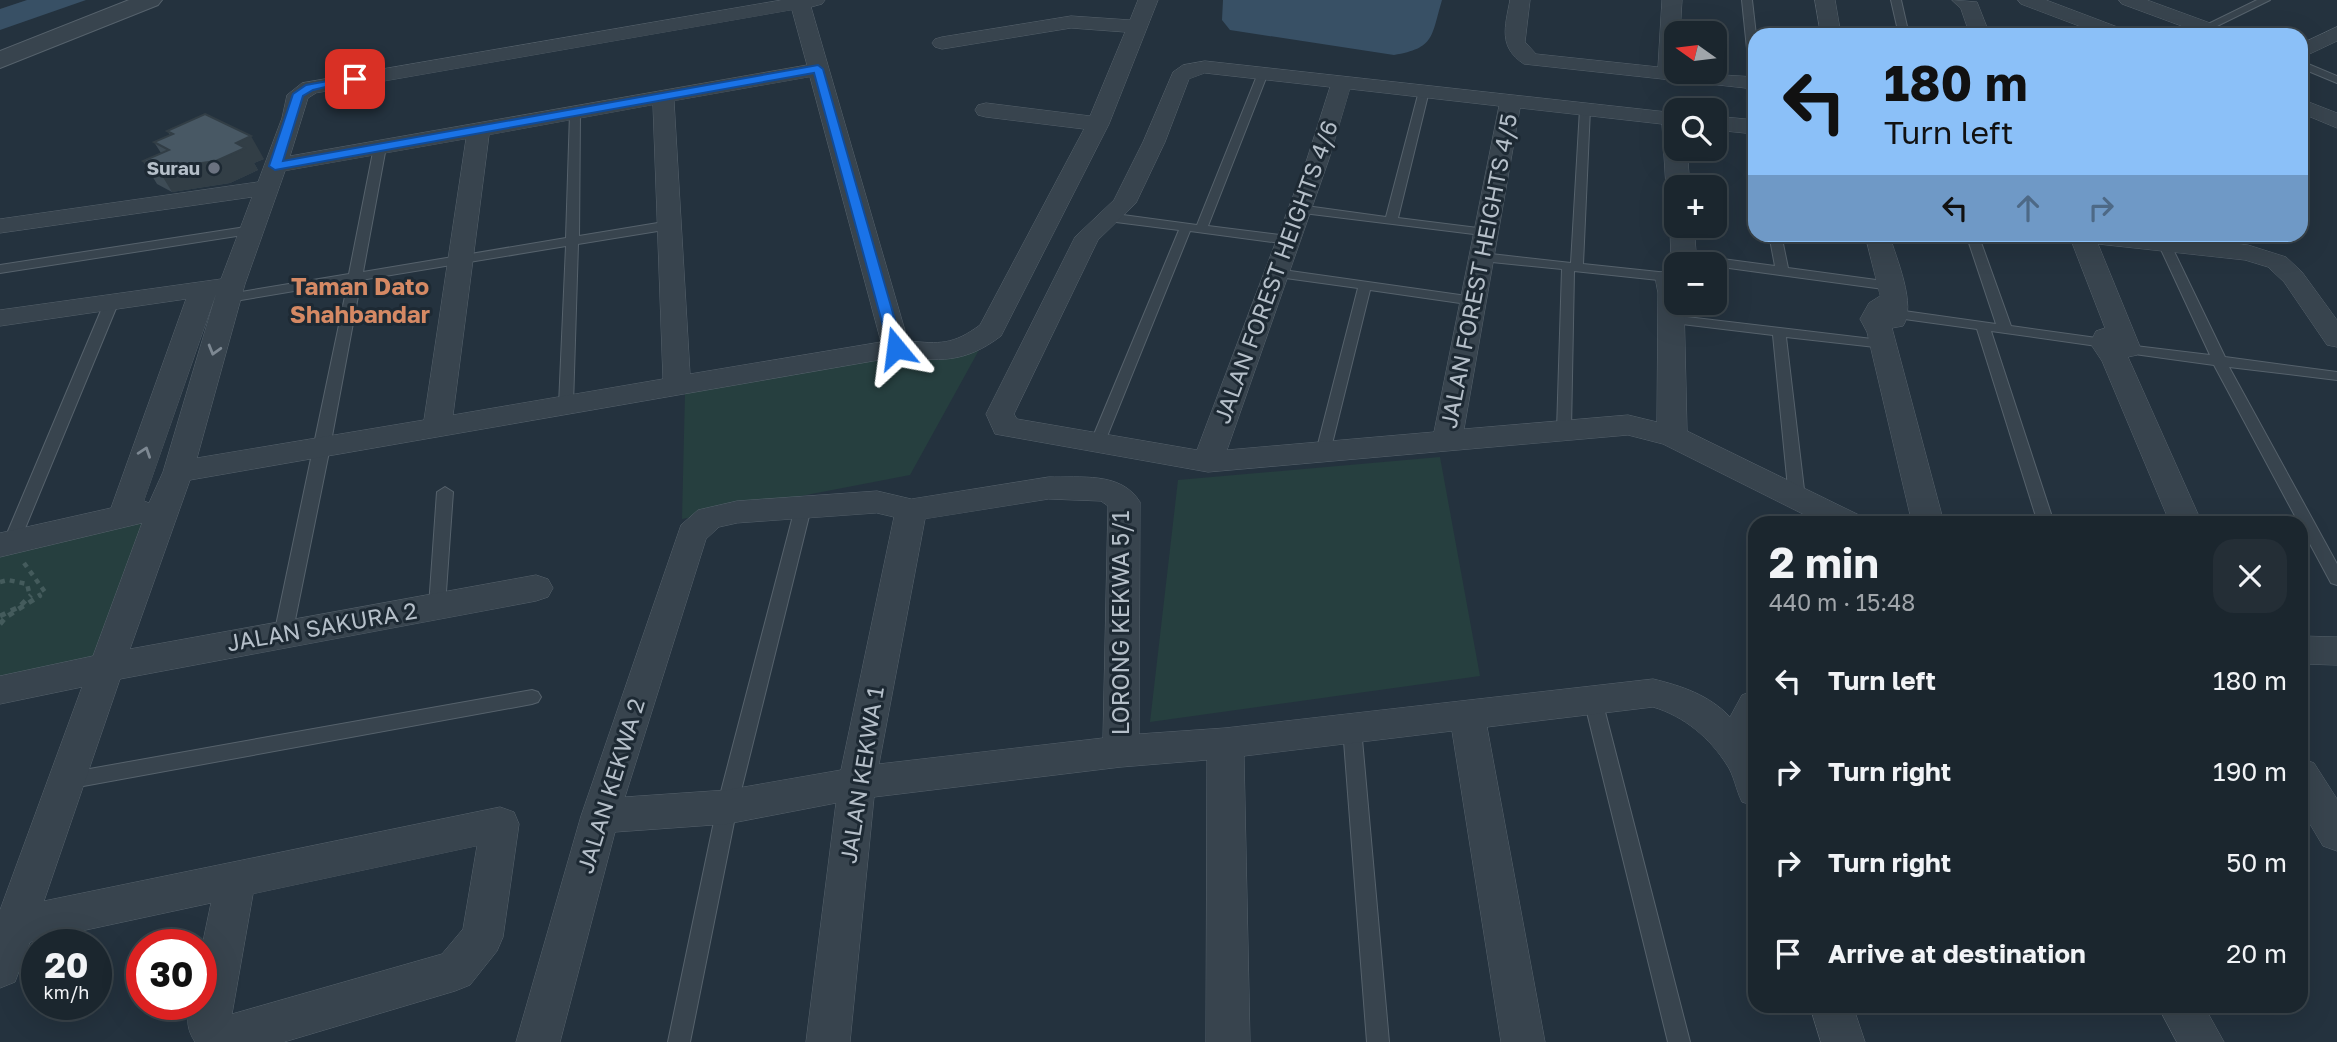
<!DOCTYPE html>
<html lang="en">
<head>
<meta charset="utf-8">
<style>
	:root { --surface:#1b262e; --page:#242e36; --text:#f1f3f6; --muted:#a0a5aa; --line:#39434a }
	body { margin:0; font-family:"Golos Text",sans-serif; background:var(--page); color:var(--text); height:100vh; display:flex; flex-direction:column; font-size:26px; white-space:nowrap }
	* { box-sizing:border-box; margin:0 }
	p { font-size:23px; color:var(--muted) }
	.icon { flex:none; width:38px; height:38px; fill:none; stroke:currentColor; stroke-width:2; stroke-linecap:round; stroke-linejoin:round }
	.map { position:relative; flex:1; overflow:hidden }
	.side { position:absolute; left:1748px; top:516px; width:560px; height:497px; display:flex; flex-direction:column; background:var(--surface); border-radius:21px; box-shadow:0 7px 28px #0002,0 0 0 2px var(--line) }
	.side>* { flex:none }
	.guide { position:absolute; left:1748px; top:28px; width:560px; height:214px; border-radius:21px; box-shadow:0 7px 28px #0002,0 0 0 2px var(--line); background:#8bc0f8; color:#111; overflow:hidden }
	.needle { width:46px; rotate:284deg }
	.fabs { position:absolute; left:1664px; top:21px; display:grid; gap:14px }
	.fabs a { display:grid; place-items:center; width:63px; height:63px; border-radius:14px; background:var(--surface); box-shadow:0 7px 28px #0002,0 0 0 2px var(--line); font-size:35px }
	.speed { position:absolute; left:21px; top:929px; display:flex; gap:14px; font-size:35px; font-weight:700; text-align:center }
	.speed>* { display:grid; place-content:center; width:91px; height:91px; border-radius:50%; background:var(--surface); box-shadow:0 7px 28px #0002,0 0 0 2px var(--line); line-height:1 }
	.speed small { font-size:18px; font-weight:400 }
	.speed .limit { border:10px solid #d22; background:#fff; color:#111 }
	.pin { position:absolute; display:grid; place-items:center; width:60px; height:60px; color:#fff; margin:-30px; border-radius:14px; box-shadow:0 4px 10px #0006 }
	.me { position:absolute; width:77px; margin:-38px; rotate:344deg; stroke-linejoin:round; filter:drop-shadow(0 0 5px #0008) }
	.turn { display:flex; align-items:center; gap:24px; height:147px; padding:0 21px; font-size:32px }
	.turn .icon { width:91px; height:91px; stroke-width:2.5 }
	.turn b { display:block; font-size:49px; line-height:60px }
	.lanes { display:flex; align-items:center; height:66px; padding:0 21px; background:#0003; justify-content:center; gap:35px; direction:ltr }
	.lanes .off { opacity:.35 }
	.round { display:grid; place-items:center; flex:none; width:74px; height:74px; border-radius:21px; background:var(--page) }
	.overview { display:flex; align-items:center; justify-content:space-between; height:119px; padding:0 21px }
	h1 { font-size:42px; font-weight:700; line-height:52px }
	ul { padding:0; list-style:none }
	li { display:flex; align-items:center; gap:21px; height:91px; padding:0 21px }
	li div { flex:1 }
	li b { display:block; font-size:26px }
	li em { font-style:normal }
	.map>svg:first-child { display:block }
</style>
</head>
<body>
<div class="map">
<svg width="2337" height="1042" viewBox="0 0 2337 1042">
	<rect width="100%" height="100%" fill="#24323e"/>
	<!-- green -->
	<path fill="#263f3f" d="M979,350L910,475L682,519L685,393L895,354L943,359Z
		M1440,457L1480,676L1150,722L1178,480Z
		M158,510L93,670L0,690V547Z"/>
	<!-- water -->
	<path fill="#385065" d="M27,0H86L0,30V9Z
		M1442,0C1431,37 1435,48 1394,55L1230,30L1222,20L1223,0Z"/>
	<g fill="none" stroke-linecap="round" stroke-linejoin="round">
		<defs>
			<path id="service" d="M1742,0H1752L1756,35L1755,81L1750,78Z
				M1891,0H1901L1909,35H1899Z
				M2257,0H2270L2209,30L2200,28Z
				M2301,61L2337,76V83L2301,68Z
				M1263,70L1268,73L1208,226L1288,236L1294,240L1288,244L1190,231L1104,444L1102,448H1092L1090,444L1179,230L1108,221L1102,217L1108,213L1197,225L1258,73Z
				M1424,88L1429,91L1398,218L1486,229L1492,233L1490,236L1295,212V206L1299,205L1386,217L1419,91Z
				M1585,106L1590,109L1583,264L1668,273L1674,277L1668,281L1574,271L1571,430L1564,435L1557,430L1562,269L1482,261L1476,257L1482,253L1571,263L1580,109Z
				M575,110L580,113L579,236L670,221L676,225L670,229L578,244L573,405L566,410L559,405L566,246L361,280L330,447L292,635L289,640H277L274,635L348,282L229,302L222,298L229,294L349,274L374,147L380,144L386,147L363,272L566,238L570,113Z
				M252,226L258,230L256,233L0,273V265Z
				M1769,234H1781L1788,268L1891,282L1897,286L1891,290L1685,262L1679,258L1685,254L1775,266Z
				M1966,234H1978L2011,326L2104,339L2111,343L2104,347L1991,331L2054,523H2038L1977,329L1897,318L1890,314L1897,310L1996,324Z
				M2074,234H2087V235L2081,239Z
				M2164,239L2170,243L2225,357L2337,372V380L2229,367L2337,564V585L2331,583L2214,365L2127,353L2120,349L2127,345L2210,355L2158,243Z
				M1276,269L1474,297L1481,301L1474,305L1370,290L1330,452L1323,457L1316,452L1358,288L1271,276V270Z
				M112,297L119,301L19,543L17,547H5L3,543L105,301Z
				M1670,315L1889,341L1891,344L1889,347L1884,348L1786,337L1805,498L1802,502H1792L1789,498L1773,335L1665,322L1663,319Z
				M445,487L453,492L445,606L443,611H431L429,606L437,492Z
				M803,502L811,508L737,807L690,1042H668L717,807L795,508Z
				M532,690L538,692L541,697L538,702L532,704L67,789L60,787L58,781L60,775L67,773Z
				M1593,693L1599,695L1602,700L1690,1042H1668L1584,700L1587,695Z
				M1352,720L1358,723L1361,728L1389,1042H1367L1343,728L1346,723Z"/>
			<path id="minor" d="M782,0H825L822,4L811,7L908,341C940,344 953,345 980,325L1084,129L986,117L978,115L975,110L978,105L986,103L1090,116L1125,32L1071,28L942,49L935,47L932,43L935,39L942,37L1071,16L1130,20L1138,0H1158L1109,124L1001,336C964,364 939,361 896,357L190,480L130,649L536,575L548,579L553,588L548,597L536,601L120,679L44,901L500,807L514,812L519,824L503,937L497,951L470,985L455,991L284,1042H195C186,1028 187,1020 190,1004H201V951L211,903L30,942L15,982L0,988V910L82,687L0,704V676L93,656L142,523L0,557V533L111,508L186,299L0,326V310L221,279L252,197L0,233V219L258,182L282,118L287,95L302,83ZM792,10L807,65L290,156L308,98L316,93ZM810,77L881,342L690,374L674,101ZM653,105L663,379L453,415L489,135ZM466,139L424,420L197,458L245,284L285,171ZM216,294L163,472L149,503L144,501ZM477,846L463,929L442,954L232,1014L253,894Z
				M1510,0H1530L1525,42L1536,54L1658,67L1662,0H1682L1680,33H1676V72L1755,77V89L1524,64C1498,47 1505,27 1510,0Z
				M1815,0H1835L1841,35H1821Z
				M1952,0L1977,2L1990,35H1970L1961,9Z
				M2018,0H2046L2128,31L2131,35H2103L2021,4Z
				M2119,0H2147L2232,31L2235,35H2206L2122,4Z
				M2337,27V41L2301,58V44Z
				M1205,61L1676,113V149H1687L1690,187H1676V194L1670,192L1666,187L1662,124L1520,108L1464,429L1628,415L1657,422L1658,293L1655,277L1671,264L1670,226L1676,220V226H1694L1697,264H1676V303H1684L1687,431L1859,515L1864,523H1821L1663,444L1628,435L1208,472L995,434L986,414L1075,237L1114,200L1143,142L1173,72L1183,65ZM1205,73L1330,87L1307,159L1197,450L1017,419L1014,414L1098,240L1136,203L1165,142L1189,79ZM1350,89L1499,106L1434,432L1227,450L1329,159Z
				M2301,99L2337,113V128L2301,113Z
				M1715,116L1755,120V134L1715,130Z
				M1865,234H1889C1896,257 1917,306 1903,326L1892,328L1944,523H1912L1867,332L1860,319L1869,303L1880,296Z
				M2146,234L2248,245L2286,257L2302,272L2337,320V347L2327,345L2284,282L2268,267L2245,260L2098,244L2141,349L2137,355L2128,357L2202,523H2170L2102,361L2090,343L2096,331L2105,328L2069,235Z
				M1049,477C1080,478 1121,471 1140,502L1139,734L1225,728L1653,679C1682,686 1709,695 1730,717L1742,695L1755,690V806L1742,802C1736,790 1734,775 1727,765C1710,738 1684,716 1653,707L1487,727L1545,1042H1501L1452,731L1244,756L1250,1042H1206L1207,760L1121,767L874,797L850,1042H806L836,803L727,824L615,832L560,1042H516L581,816L681,525L698,510L737,501L877,491L911,499ZM1049,499L1101,501L1108,506L1103,738L879,764L925,519ZM877,513L894,517L841,770L727,790L625,797L706,539L719,527L737,523Z
				M2301,636L2337,637V665L2301,664Z
				M2301,758L2314,763L2337,799V851L2323,846L2301,809Z
				M1810,1006H1853L1865,1042H1821Z
				M2158,1006H2204L2224,1042H2177Z"/>
			<path id="tertiary" d="M129,0H162L158,5L0,68V51Z"/>
		</defs>
		<!-- service casing -->
		<use href="#service" stroke="#56626c" stroke-width="2"/>
		<!-- minor casing -->
		<use href="#minor" stroke="#56626c" stroke-width="1"/>
		<!-- tertiary casing -->
		<use href="#tertiary" stroke="#56626c" stroke-width="2"/>
		<!-- path-far1 -->
		<path stroke="#445b5c" stroke-width="4.5" stroke-dasharray="5 5" stroke-linecap="butt" d="M24,563L45,592L38,596
			M0,582L8,580L27,584L30,596"/>
		<!-- path -->
		<path stroke="#445b5c" stroke-width="5" stroke-dasharray="6 6" stroke-linecap="butt" d="M0,616L19,607L31,595
			M0,624L6,617L41,595"/>
		<!-- service -->
		<use href="#service" fill="#38444e" fill-rule="evenodd"/>
		<!-- minor -->
		<use href="#minor" fill="#38444e" fill-rule="evenodd"/>
		<!-- tertiary -->
		<use href="#tertiary" fill="#38444e" fill-rule="evenodd"/>
	</g>
	<!-- wall -->
	<path fill="#3e4c56" d="M167,131L264,159L254,163L258,170L230,183L172,192L157,184L143,161L161,153L154,142L170,135Z"/>
	<!-- shaded-wall -->
	<path fill="#323e46" d="M251,136L264,159L254,163L258,170L230,183L172,192L158,169Z"/>
	<!-- building -->
	<path fill="#485864" stroke="#323e46" stroke-width="2" d="M205,114L251,136L236,143L245,148L216,161L158,169L143,161L169,150L154,142L173,134L167,131Z"/>
	<!-- one-way arrows -->
	<defs><path id="oneway-chevron" d="M-2-3.5L2.5 0L-2 3.5" fill="none" stroke-width="1.6" stroke-linecap="round" stroke-linejoin="round" transform="scale(1.75)"/></defs>
	<g stroke="#7d8892">
		<use href="#oneway-chevron" transform="translate(214 350) rotate(106)"/>
		<use href="#oneway-chevron" transform="translate(145 452) rotate(-71)"/>
	</g>
	<!-- route -->
	<path fill="#1a73e8" stroke="#114b97" stroke-width="2" d="M818,65L823,69L903,348L901,351L896,352L889,348L814,73L275,170L269,166L293,94L306,85L355,76L360,79L313,90L303,96L283,161Z"/>
	<!-- markers -->
	<circle fill="#6b7280" stroke="#1d2933" stroke-width="2.5" cx="214" cy="168" r="7"/>
	<g text-anchor="middle" stroke-width="6" stroke-linejoin="round" paint-order="stroke">
		<!-- far-poi labels -->
		<g font-size="19" font-weight="bold" fill="#b5bfc9" stroke="#1d2933" text-anchor="end">
			<text x="200" y="175">Surau</text>
		</g>
		<!-- street labels -->
		<g font-size="23" fill="#b5bfc9" stroke="#1d2933">
			<text transform="translate(1479 271) rotate(-79)" y="8">JALAN FOREST HEIGHTS 4/5</text>
			<text transform="translate(1276 272) rotate(-70)" y="8">JALAN FOREST HEIGHTS 4/6</text>
			<text transform="translate(1121 623) rotate(-90)" y="8">LORONG KEKWA 5/1</text>
			<text transform="translate(322 627) rotate(-10)" y="8">JALAN SAKURA 2</text>
			<text transform="translate(862 775) rotate(-81)" y="8">JALAN KEKWA 1</text>
			<text transform="translate(611 786) rotate(-73)" y="8">JALAN KEKWA 2</text>
		</g>
		<!-- neighbourhood labels -->
		<g font-size="24" font-weight="bold" fill="#d58964" stroke="#1d2933">
			<text x="360" y="295">Taman Dato<tspan x="360" dy="28">Shahbandar</tspan></text>
		</g>
	</g>
</svg>
<div class="fabs">
<a><svg class="needle" viewBox="-14 -14 28 28"><path d="M0-13l5 13h-10z" fill="#e53935"/><path d="M0 13l5-13h-10z" fill="#a0a5aa"/></svg></a>
<a><svg class="icon" aria-label="search" viewBox="0 0 24 24"><circle cx="10" cy="10" r="6"/><path d="M15 15l6 6"/></svg></a>
<a>+</a>
<a>−</a>
</div>
<div class="speed"><div>20<small>km/h</small></div><div class="limit">30</div></div>
<div class="pin" style="left:355px;top:79px;background:#d93025"><svg class="icon" aria-label="arrive" viewBox="0 0 24 24"><path d="M6 21V4h12l-3 4 3 4H6"/></svg></div>
<svg class="me" style="left:896px;top:348px" viewBox="-20 -20 40 40"><path d="M0-17L14 15 0 8-14 15z" fill="#1a73e8" stroke="#fff" stroke-width="4"/></svg>
<div class="guide">
<div class="turn"><svg class="icon" aria-label="left" viewBox="0 0 24 24"><path d="M17 20v-9H6M10 6l-5 5 5 5"/></svg><div><b>180 m</b>Turn left</div></div>
<div class="lanes"><svg class="icon" aria-label="left" viewBox="0 0 24 24"><path d="M17 20v-9H6M10 6l-5 5 5 5"/></svg><svg class="icon off" aria-label="ahead" viewBox="0 0 24 24"><path d="M12 20V5M6 11l6-6 6 6"/></svg><svg class="icon off" aria-label="right" viewBox="0 0 24 24"><path d="M7 20v-9h11M14 6l5 5-5 5"/></svg></div>
</div>
<section class="side">
<div class="overview"><div><h1>2 min</h1><p>440 m · 15:48</p></div><a class="round"><svg class="icon" aria-label="close" viewBox="0 0 24 24"><path d="M6 6l12 12M18 6L6 18"/></svg></a></div>
<ul>
<li><svg class="icon" aria-label="left" viewBox="0 0 24 24"><path d="M17 20v-9H6M10 6l-5 5 5 5"/></svg><div><b>Turn left</b></div><em>180 m</em></li>
<li><svg class="icon" aria-label="right" viewBox="0 0 24 24"><path d="M7 20v-9h11M14 6l5 5-5 5"/></svg><div><b>Turn right</b></div><em>190 m</em></li>
<li><svg class="icon" aria-label="right" viewBox="0 0 24 24"><path d="M7 20v-9h11M14 6l5 5-5 5"/></svg><div><b>Turn right</b></div><em>50 m</em></li>
<li><svg class="icon" aria-label="arrive" viewBox="0 0 24 24"><path d="M6 21V4h12l-3 4 3 4H6"/></svg><div><b>Arrive at destination</b></div><em>20 m</em></li>
</ul>
</section>
</div>
</body>
</html>
